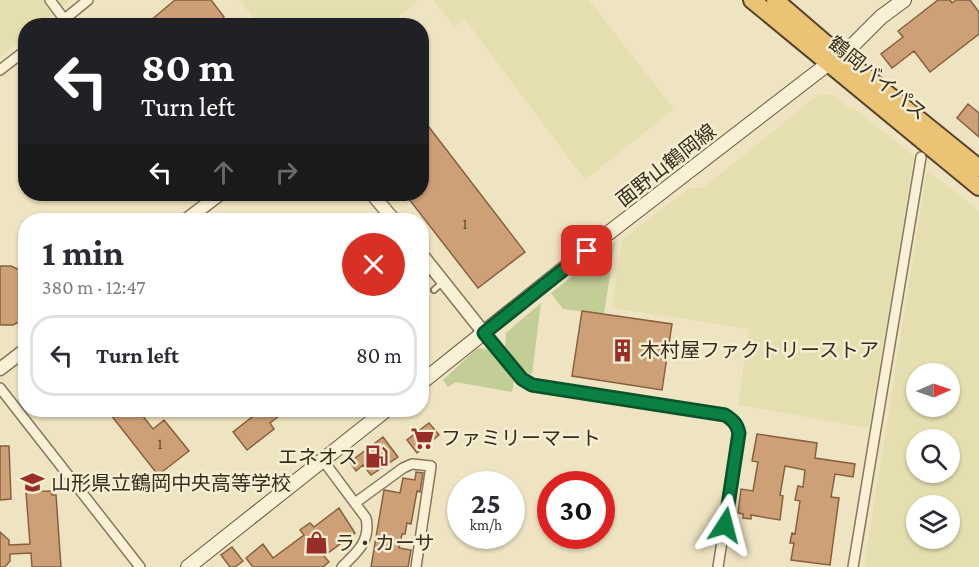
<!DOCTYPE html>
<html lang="en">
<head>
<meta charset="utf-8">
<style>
	:root { --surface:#fff; --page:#f7f7f7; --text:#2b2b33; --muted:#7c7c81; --line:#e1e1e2 }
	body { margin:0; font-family:"Crimson Pro","Noto Sans JP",serif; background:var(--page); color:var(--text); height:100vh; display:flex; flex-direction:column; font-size:22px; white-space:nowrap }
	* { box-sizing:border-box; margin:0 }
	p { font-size:20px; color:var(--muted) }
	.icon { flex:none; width:33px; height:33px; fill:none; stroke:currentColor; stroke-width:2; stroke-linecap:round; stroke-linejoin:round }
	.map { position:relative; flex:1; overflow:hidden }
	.sheet { position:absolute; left:18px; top:213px; width:411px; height:204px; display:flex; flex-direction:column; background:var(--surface); border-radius:24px; box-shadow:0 2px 4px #0004 }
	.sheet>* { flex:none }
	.top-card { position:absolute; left:18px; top:18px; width:411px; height:183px; border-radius:24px; box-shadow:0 2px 4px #0004; background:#202124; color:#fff; overflow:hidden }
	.needle { width:39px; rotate:88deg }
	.tools { position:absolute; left:906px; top:363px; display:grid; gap:12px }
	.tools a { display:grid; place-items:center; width:54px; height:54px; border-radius:50%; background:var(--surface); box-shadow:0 2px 4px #0004; font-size:30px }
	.speed { position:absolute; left:447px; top:471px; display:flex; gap:12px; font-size:30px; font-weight:700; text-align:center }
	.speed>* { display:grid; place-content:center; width:78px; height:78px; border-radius:50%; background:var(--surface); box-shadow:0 2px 4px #0004; line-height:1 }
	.speed small { font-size:15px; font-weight:400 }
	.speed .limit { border:9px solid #d22; background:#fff; color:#111 }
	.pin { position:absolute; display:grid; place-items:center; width:51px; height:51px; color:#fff; margin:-26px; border-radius:12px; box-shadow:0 3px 9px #0006 }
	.me { position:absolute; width:66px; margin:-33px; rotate:9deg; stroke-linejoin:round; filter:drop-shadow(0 0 4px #0008) }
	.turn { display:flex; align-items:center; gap:21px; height:126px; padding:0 24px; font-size:27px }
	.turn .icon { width:78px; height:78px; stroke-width:2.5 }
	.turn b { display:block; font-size:42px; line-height:51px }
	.lanes { display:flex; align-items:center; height:57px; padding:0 24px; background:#0003; justify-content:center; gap:30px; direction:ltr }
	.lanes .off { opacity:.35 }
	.round { display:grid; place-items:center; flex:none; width:63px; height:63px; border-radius:32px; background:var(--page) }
	.overview { display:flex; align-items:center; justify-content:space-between; height:102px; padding:0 24px }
	h1 { font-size:36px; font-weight:700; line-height:45px }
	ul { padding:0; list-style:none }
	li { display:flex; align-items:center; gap:18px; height:81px; margin:0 12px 9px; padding:0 12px; border:3px solid var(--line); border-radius:24px }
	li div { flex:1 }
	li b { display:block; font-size:22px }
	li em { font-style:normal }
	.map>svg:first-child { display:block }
</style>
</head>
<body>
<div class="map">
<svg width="979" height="567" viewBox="0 0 979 567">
	<rect width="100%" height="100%" fill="#efe4c2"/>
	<!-- farmland -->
	<path fill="#e5dfaf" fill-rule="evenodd" d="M0,0H71L39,25L26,26L25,36L0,57Z
		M239,0H419L387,26L259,25Z
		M433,0H589L674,109L585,180L464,18L455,27Z
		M819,94H828L836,97L851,110L852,107L914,156L869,428L738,405L749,329L612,308L622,240L689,188H703Z
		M927,170L979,211V567H864ZM916,374H950V406H916ZM916,440H950V472H916ZM916,506H950V538H916Z"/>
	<!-- green -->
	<path fill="#c3cd96" d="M615,242L604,314L563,309L551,293Z
		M541,303L532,374L524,372L505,347L506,333Z
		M477,348L492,350L514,381L512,392L456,382L448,387L443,380Z"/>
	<!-- building -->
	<path fill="#cea077" stroke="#89603e" stroke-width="1.5" d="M175,0H211L224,17L213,26H144Z
		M938,0H950L952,3L956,0H970L979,12V34L930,72L914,51L892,68L881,54L903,37L898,31Z
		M968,104L979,113V137L957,118Z
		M422,118L525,252L478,288L405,194H422Z
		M0,266H11L26,273V318L13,325H0Z
		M582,311L672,324L662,390L572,376Z
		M107,410H149L142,415L153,429L164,420L189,451L158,475Z
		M261,410H287L270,423L274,429L247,450L233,432Z
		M429,423L439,435L417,453L407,440Z
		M757,434L817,443L815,458L855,464L853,477L835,474L831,497L839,498L830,565L791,560L794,543H790L792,533L795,534L800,501L795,500L798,486L803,487L805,470L785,466L780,495L783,496L780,520L751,515V519L743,518V514L738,513L741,489L753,491L758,462L752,461Z
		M383,437L398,457L371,475L363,465L356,471L350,462Z
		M0,446H9L11,499L0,500Z
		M416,472L423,473L420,492L417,491L411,524L407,523L405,534H402L399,548L411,550L408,567H371L384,490L400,493L403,478L415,480Z
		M51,491L52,495H56L61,567H32L31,553L10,554V561L5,567H0V532L9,540V545L30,544L26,492Z
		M339,508L355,533L324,556L329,562L323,567H253L246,558L263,544L273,558L304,535L300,530L310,523L314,527Z
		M232,547L243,561L235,567H230L221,555Z"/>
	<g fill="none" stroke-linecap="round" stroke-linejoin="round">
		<defs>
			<path id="service" d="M434,290L443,282"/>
			<path id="minor" d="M50,0L64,19
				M56,26L88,0
				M0,70L26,50
				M484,333L522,379L532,385L725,415C736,422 739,427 738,440L718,567
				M0,388L140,567
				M322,459L366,518C371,541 357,552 342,567
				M355,503L403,468L412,464L431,466L416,567
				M853,567L921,157"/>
			<path id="tertiary" d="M372,194L394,220
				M186,220L220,194
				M422,255L484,333
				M0,369L26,349"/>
			<path id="secondary" d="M422,382L602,238L855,43L881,17L904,0
				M188,567L386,410"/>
			<path id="trunk" d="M752,0L979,187
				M775,0L839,55L979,168"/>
		</defs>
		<!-- service casing -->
		<use href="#service" stroke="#897559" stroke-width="8"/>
		<!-- minor casing -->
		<use href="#minor" stroke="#897559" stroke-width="12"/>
		<!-- tertiary casing -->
		<use href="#tertiary" stroke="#897559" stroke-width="15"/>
		<!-- secondary casing -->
		<use href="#secondary" stroke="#6b563c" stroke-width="16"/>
		<!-- trunk casing -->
		<use href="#trunk" stroke="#57432d" stroke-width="20"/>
		<!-- service -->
		<use href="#service" stroke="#f9f1d6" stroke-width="4.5"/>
		<!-- minor -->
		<use href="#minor" stroke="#f9f1d6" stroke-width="9"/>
		<!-- tertiary -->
		<use href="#tertiary" stroke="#f9f1d6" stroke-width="12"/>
		<!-- secondary -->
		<use href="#secondary" stroke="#f9f1d6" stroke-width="14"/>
		<!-- trunk -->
		<use href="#trunk" stroke="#eac375" stroke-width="16"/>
	</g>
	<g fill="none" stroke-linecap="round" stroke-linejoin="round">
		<defs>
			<path id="route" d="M587,251L484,333L522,379L532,385L725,415C733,420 737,424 739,433L725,525"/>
		</defs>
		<!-- route casing -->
		<use href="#route" stroke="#07532c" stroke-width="15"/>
		<!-- route -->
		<use href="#route" stroke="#0b8043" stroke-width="10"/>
	</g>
	<!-- icons -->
	<defs>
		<symbol id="building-bare" viewBox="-9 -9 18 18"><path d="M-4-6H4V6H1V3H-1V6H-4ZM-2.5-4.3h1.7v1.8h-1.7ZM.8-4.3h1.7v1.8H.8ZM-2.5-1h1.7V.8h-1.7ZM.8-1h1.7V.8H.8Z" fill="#992e28" stroke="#f6eed2" stroke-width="2.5" paint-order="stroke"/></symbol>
		<symbol id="supermarket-bare" viewBox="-9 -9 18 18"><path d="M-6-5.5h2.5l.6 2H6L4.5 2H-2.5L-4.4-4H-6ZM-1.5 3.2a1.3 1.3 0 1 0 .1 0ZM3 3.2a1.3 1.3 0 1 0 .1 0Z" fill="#992e28" stroke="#f6eed2" stroke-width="2.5" paint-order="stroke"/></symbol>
		<symbol id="fuel-bare" viewBox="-9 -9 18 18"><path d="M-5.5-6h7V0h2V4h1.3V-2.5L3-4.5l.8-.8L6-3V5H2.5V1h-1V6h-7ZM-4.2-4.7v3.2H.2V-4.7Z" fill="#992e28" stroke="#f6eed2" stroke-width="2.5" paint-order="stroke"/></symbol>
		<symbol id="school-bare" viewBox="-9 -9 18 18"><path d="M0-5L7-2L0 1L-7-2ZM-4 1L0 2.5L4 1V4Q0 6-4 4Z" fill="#992e28" stroke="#f6eed2" stroke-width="2.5" paint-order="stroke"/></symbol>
		<symbol id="shop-bare" viewBox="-9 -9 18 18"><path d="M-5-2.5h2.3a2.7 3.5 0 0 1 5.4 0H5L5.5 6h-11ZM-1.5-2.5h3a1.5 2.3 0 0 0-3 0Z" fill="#992e28" stroke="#f6eed2" stroke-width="2.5" paint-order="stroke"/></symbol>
	</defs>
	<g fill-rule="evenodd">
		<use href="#building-bare" x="606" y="334" width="33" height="33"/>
		<use href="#supermarket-bare" x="406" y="422" width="33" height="33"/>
		<use href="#fuel-bare" x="360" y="440" width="33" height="33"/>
		<use href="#school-bare" x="16" y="466" width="33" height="33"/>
		<use href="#shop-bare" x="300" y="526" width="33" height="33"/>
	</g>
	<g text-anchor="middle" stroke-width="5" stroke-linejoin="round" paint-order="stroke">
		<!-- number labels -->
		<g font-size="16" fill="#5e4934">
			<text x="465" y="229">1</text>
			<text x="160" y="449">1</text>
		</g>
		<!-- street labels -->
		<g font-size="20" fill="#392c1d" stroke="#f6eed2">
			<text transform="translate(878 78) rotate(39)" y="7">鶴岡バイパス</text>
			<text transform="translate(666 165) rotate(-38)" y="7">面野山鶴岡線</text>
		</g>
		<!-- poi labels -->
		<g font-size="20" fill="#392c1d" stroke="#f6eed2" text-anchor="start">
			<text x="640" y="357">木村屋ファクトリーストア</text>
			<text x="441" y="445">ファミリーマート</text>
			<text x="358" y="464" text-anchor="end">エネオス</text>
			<text x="51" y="490">山形県立鶴岡中央高等学校</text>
			<text x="335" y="550">ラ・カーサ</text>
		</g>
	</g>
</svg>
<div class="tools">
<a><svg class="needle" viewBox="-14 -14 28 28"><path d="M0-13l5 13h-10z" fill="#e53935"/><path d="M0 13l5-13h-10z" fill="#7c7c81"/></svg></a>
<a><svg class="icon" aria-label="search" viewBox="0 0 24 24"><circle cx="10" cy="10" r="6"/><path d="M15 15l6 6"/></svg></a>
<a><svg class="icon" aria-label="layers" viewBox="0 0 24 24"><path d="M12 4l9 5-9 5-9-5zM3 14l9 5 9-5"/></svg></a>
</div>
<div class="speed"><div>25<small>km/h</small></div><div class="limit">30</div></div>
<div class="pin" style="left:587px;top:251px;background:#d93025"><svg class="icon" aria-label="arrive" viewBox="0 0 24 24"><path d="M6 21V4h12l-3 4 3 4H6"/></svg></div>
<svg class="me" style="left:725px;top:525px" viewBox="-20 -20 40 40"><path d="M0-17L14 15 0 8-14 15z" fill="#0b8043" stroke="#fff" stroke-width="4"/></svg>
<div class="top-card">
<div class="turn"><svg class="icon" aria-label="left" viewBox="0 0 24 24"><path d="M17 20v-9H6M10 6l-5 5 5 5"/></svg><div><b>80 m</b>Turn left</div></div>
<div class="lanes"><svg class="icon" aria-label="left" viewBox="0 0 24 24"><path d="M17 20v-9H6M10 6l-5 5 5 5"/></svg><svg class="icon off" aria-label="ahead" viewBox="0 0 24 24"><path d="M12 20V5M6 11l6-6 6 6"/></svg><svg class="icon off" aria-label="right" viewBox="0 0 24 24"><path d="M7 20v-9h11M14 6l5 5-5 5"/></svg></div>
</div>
<section class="sheet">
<div class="overview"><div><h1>1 min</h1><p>380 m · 12:47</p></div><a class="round" style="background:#d93025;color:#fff"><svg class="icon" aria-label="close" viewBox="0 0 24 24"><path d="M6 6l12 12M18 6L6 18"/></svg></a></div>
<ul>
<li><svg class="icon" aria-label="left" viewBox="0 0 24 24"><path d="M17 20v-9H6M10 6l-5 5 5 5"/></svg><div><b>Turn left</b></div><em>80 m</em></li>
</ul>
</section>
</div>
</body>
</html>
